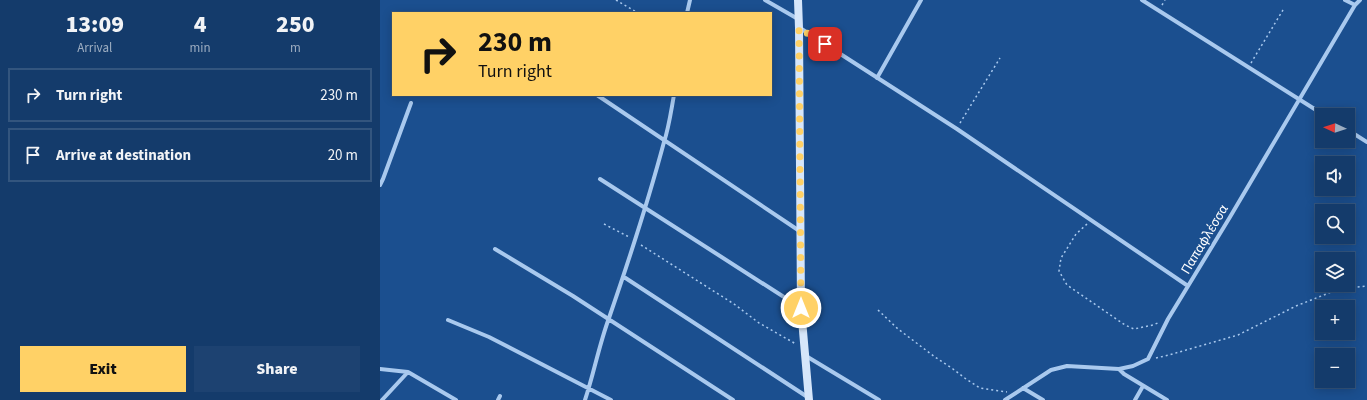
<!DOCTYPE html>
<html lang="en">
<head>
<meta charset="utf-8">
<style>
	:root { --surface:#143b6b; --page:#1d4271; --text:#f1f3f6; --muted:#9dadc1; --line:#33557e; --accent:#ffd166 }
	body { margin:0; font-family:"Source Sans 3",sans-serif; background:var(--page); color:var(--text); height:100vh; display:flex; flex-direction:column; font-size:15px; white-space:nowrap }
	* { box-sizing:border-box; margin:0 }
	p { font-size:13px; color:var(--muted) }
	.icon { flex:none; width:22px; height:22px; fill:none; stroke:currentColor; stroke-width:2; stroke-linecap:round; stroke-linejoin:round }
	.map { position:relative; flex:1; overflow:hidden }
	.details { display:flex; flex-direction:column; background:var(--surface); width:380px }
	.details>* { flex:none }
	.top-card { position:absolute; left:12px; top:12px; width:380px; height:84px; border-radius:0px; box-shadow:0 2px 10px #0003,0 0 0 1px var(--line); background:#ffd166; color:#111; overflow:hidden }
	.needle { width:26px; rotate:273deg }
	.controls { position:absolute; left:935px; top:108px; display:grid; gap:8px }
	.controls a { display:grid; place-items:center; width:40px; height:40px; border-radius:0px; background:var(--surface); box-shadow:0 2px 10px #0003,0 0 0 1px var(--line); font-size:20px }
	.pin { position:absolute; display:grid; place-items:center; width:34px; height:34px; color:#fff; margin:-17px; border-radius:8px; box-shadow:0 2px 6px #0006 }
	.me { position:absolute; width:44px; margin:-22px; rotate:0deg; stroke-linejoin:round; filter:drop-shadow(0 0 3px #0008) }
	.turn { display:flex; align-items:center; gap:14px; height:84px; padding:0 20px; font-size:18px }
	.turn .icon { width:52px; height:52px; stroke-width:2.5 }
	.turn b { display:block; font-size:28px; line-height:34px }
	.eta { display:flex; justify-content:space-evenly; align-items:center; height:68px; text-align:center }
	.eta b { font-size:24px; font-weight:800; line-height:28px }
	.primary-button { display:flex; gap:8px; margin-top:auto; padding:8px 20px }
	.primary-button a { flex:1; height:46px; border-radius:0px; background:var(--accent); color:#111; font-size:16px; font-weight:800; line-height:46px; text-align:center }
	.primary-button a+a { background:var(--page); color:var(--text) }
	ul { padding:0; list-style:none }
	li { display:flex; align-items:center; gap:12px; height:54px; margin:0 8px 6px; padding:0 12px; border:2px solid var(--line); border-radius:0px }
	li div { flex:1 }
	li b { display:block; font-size:15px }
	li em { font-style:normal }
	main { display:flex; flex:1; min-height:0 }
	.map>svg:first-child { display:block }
</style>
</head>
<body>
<main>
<section class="details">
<div class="eta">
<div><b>13:09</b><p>Arrival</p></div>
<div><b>4</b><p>min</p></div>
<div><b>250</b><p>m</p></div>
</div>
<ul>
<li><svg class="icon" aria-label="right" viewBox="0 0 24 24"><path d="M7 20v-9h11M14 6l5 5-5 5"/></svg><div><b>Turn right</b></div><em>230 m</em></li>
<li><svg class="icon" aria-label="arrive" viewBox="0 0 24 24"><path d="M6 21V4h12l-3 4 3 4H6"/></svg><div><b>Arrive at destination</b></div><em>20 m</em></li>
</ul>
<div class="primary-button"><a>Exit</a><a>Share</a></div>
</section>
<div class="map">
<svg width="987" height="400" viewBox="0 0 987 400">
	<rect width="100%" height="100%" fill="#1b4f8f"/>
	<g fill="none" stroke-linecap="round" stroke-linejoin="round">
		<!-- path -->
		<path stroke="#a9c9ee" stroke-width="1.5" stroke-dasharray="2 3" stroke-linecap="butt" d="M236,0L258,13
			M782,5L785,0
			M871,63L903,10
			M580,123L620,58
			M224,224L249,237
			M707,224L696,234L681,258L679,271L687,285L745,325L754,329L773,325L780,322
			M261,245L354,304L379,323L416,344
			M498,310L518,329L555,357L573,369L586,379L600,388L627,392
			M776,358L789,355L858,335L916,306L959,289L987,286"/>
		<!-- street -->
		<path stroke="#a9c9ee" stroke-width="4" d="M385,0L418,19
			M762,0L944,115
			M965,0L975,5
			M307,13L310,0
			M420,28L577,129L808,286
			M497,78L541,0
			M217,95L421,232
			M968,130L987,142
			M220,179L421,308
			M0,185L3,179L31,103
			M115,249L193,296L353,400
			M244,277L429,398
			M68,320L109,337L231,400
			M426,356L499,400
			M0,369L28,372L76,400
			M739,369L744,374L787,400
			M643,388L663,400
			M2,400L28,372
			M118,400L120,396
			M205,400C214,373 219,345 229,318C249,260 268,202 284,142C289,127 291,111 294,95
			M625,400L671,370L687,366L739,369L753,366L768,359L788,319L850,217L975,5L980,0
			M755,400L763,386"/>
		<!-- secondary -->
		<path stroke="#d6e6fa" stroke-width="8" d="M418,0L419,28L421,308L429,400"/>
	</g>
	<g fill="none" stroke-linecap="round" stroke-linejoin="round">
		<!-- route -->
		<path stroke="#ffd166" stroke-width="7" stroke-dasharray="0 12.6" d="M421,308L419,28L445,44"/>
	</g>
	<g text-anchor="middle" stroke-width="3" stroke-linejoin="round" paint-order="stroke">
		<!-- street labels -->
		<g font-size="14" fill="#fff" stroke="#1b4f8f">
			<text transform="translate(824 239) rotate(-59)" y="5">Παπαφλέσσα</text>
		</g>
	</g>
</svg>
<div class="controls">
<a><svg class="needle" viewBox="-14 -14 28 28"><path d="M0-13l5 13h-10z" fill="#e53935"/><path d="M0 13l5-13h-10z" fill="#9dadc1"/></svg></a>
<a><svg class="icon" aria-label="sound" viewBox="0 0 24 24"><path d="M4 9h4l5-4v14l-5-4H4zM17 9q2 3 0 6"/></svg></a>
<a><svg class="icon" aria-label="search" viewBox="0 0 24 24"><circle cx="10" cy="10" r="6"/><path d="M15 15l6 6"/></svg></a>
<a><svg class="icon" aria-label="layers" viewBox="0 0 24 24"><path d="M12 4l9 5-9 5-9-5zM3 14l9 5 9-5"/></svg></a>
<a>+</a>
<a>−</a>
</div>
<div class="pin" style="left:445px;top:44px;background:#d93025"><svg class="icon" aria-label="arrive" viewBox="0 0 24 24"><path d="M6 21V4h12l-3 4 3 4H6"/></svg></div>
<svg class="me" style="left:421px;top:308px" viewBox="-20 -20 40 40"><circle r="17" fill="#ffd166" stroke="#fff" stroke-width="3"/><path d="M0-11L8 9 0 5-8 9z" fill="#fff"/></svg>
<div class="top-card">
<div class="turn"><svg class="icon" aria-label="right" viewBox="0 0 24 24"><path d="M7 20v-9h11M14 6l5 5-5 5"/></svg><div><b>230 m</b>Turn right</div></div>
</div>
</div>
</main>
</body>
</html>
